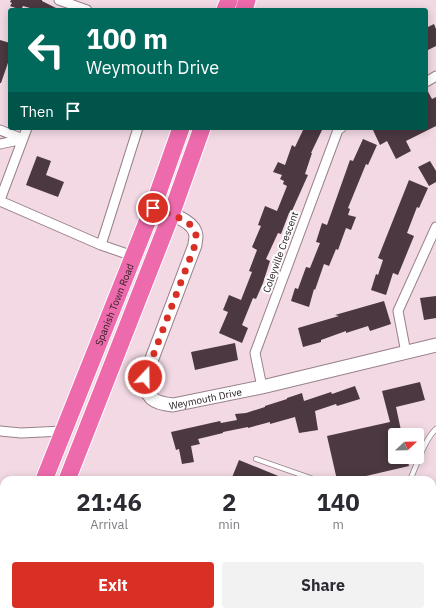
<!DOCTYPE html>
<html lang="en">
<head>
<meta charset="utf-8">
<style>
	:root { --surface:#fff; --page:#f2f2f3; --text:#2b2b33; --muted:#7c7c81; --accent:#d93025 }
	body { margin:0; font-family:"IBM Plex Sans",sans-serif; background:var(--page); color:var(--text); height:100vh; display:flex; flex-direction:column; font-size:15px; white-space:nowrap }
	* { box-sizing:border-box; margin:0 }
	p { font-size:13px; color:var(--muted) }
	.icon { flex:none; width:22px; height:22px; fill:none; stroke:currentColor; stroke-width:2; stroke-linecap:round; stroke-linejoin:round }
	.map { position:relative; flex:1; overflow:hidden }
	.drawer { position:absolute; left:0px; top:476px; width:436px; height:140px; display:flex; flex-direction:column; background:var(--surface); border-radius:12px 12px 0 0; box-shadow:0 2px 10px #0003 }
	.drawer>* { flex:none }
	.guide { position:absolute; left:8px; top:8px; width:420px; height:122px; border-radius:4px; box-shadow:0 2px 10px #0003; background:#00695c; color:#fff; overflow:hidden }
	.needle { width:26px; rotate:68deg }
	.buttons { position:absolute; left:388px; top:428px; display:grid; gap:8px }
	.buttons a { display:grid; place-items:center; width:36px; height:36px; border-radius:4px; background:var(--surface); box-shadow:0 2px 10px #0003; font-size:20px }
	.pin { position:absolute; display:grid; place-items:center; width:34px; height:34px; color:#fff; margin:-17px; border:2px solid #fff; border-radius:50%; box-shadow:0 1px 4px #0007 }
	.me { position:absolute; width:44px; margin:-22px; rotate:21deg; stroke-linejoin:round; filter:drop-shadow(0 0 3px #0008) }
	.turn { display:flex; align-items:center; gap:14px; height:84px; padding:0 12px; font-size:18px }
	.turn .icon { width:52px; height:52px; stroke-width:2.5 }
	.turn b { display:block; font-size:28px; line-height:34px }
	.then { display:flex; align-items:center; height:38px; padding:0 12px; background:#0003; gap:8px; font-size:15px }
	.eta { display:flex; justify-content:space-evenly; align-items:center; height:68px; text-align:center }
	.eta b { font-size:24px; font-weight:700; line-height:28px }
	.action { display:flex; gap:8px; margin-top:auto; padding:8px 12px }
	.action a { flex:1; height:46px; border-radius:4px; background:var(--accent); color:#fff; font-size:16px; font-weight:700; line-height:46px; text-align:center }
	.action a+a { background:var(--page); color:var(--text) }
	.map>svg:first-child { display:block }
</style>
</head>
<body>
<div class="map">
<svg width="436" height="616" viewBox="0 0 436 616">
	<rect width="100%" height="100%" fill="#f2d9e4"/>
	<!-- built -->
	<path fill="#eacad7" d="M0,578L4,579V612H114L124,616H0Z"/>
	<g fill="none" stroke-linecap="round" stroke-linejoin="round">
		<!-- canal -->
		<path stroke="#abd481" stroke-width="11" d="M0,504L4,505
			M266,612L276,616"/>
	</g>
	<!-- building -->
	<path fill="#4b3840" d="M11,0H42V1L60,10H37L23,6L21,10L10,6L12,3L10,2Z
		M434,24L436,29V46L426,51V28Z
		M0,40L10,43V57L1,83H0Z
		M426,88L432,99L436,97V126L406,141L411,151L396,159L387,141L380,145L372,128H426Z
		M304,128H323L311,153H312L305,174L308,175L291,213H289L281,234L278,233L266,259L270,261L263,283L256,299L253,298L242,325L248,328L242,343L219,333L228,312L223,310L229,295L241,300L252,272L249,271L257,250L252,247L261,226L258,225L265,206L277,211L287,186L283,184L284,181L280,179L282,175L273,172L278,162L285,165L292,145L295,147Z
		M363,139L377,145L368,165L366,164L348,208L350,209L348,215L356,217L351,230L346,228L338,250L336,249L329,266L324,264L315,290L314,289L309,307L291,301L295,288L298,289L306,267L310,268L320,243L316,242L322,223L327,225L350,160L353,161Z
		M37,156L51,161L46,175L64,182L58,197L26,185Z
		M430,161L436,171V182L429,186L418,167Z
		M409,180L428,188L419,208L417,207L407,233L414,236L398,275L393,273L386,295L371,290L376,274L378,275L383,260L378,258Z
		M436,296V318L424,320L420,298Z
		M384,301L391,324L370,331L368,326L346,333V331L321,340V342L303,347L298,328L339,316L335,315Z
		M235,343L238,360L195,370L191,352Z
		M420,382L425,400L396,407L402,435H395V457H407L409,466L349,480H337L327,436L390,422L382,391Z
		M355,386L360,399L337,406L336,404L315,411L318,430L299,433L295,417L270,424V422L248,428V427L223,432V433L198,439L200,444L191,446L194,462L182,464L179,449L176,450L171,432L220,421L221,423L237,420L235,414L246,413L265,407V406L287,399V398L302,393L304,401L331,392L332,394Z
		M239,460L288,480H231Z"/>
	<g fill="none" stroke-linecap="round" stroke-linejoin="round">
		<defs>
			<path id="lane" d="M256,459L316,480
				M410,480C417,465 424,440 436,429
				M432,563L436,565
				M432,608L436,609"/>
			<path id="street" d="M59,0L87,10
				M426,82L436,76
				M0,130L23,139
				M0,144L23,139
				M0,200L27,128
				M0,201L101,245L133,256
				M101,245L138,128
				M406,353L398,311L436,227
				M262,387L255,353L338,130L341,128
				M0,431L21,433L63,431"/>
			<g id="secondary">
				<path id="s1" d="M153,207C165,213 195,219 196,236C196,239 195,242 195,245L145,377C145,398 153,403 173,405L262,387L436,345"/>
			</g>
			<g id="highway">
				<path d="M225,10L229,0"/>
				<path d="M244,10L247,0"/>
				<path id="s2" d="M44,480L153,207L181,128"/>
				<path d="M67,480L171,215L202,128"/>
				<path d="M0,589L4,579"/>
				<path d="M13,616L15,612"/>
			</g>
		</defs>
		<!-- lane casing -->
		<use href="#lane" stroke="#98818a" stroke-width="6"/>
		<!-- street casing -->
		<use href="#street" stroke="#98818a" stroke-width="11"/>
		<!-- secondary casing -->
		<use href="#secondary" stroke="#98818a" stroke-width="15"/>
		<!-- highway casing -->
		<use href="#highway" stroke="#fff" stroke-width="19"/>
		<!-- lane -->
		<use href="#lane" stroke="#fff" stroke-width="4.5"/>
		<!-- street -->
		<use href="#street" stroke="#fff" stroke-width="9"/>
		<!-- secondary -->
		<use href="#secondary" stroke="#fff" stroke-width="13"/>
		<!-- highway -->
		<use href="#highway" stroke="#ed6aac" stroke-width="17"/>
	</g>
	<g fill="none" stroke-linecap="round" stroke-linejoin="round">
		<!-- route -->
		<path stroke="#d93025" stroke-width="7" stroke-dasharray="0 12.6" d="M145,377L195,245C195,242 196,239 196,236C195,219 165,213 153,208"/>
	</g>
	<g text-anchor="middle" stroke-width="4" stroke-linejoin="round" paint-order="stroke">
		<!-- street labels -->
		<g font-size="10" fill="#292024" stroke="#fff">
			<text transform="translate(280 252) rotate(-70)" y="4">Coleyville Crescent</text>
			<text dy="4" stroke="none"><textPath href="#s2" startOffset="189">Spanish Town Road</textPath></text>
			<text dy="4" stroke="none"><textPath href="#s1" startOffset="283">Weymouth Drive</textPath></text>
		</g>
	</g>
</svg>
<div class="buttons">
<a><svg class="needle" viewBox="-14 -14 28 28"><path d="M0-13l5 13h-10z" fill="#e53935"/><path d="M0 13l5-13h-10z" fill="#7c7c81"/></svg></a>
</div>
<div class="pin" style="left:153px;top:208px;background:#d93025"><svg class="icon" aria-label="arrive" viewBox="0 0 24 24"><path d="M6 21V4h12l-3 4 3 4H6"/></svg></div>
<svg class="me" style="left:145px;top:377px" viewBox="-20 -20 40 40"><circle r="17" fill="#d93025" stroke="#fff" stroke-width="3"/><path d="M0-11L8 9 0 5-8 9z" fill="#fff"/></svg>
<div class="guide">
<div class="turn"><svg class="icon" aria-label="left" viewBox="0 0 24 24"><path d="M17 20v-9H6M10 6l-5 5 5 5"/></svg><div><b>100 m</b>Weymouth Drive</div></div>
<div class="then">Then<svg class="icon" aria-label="arrive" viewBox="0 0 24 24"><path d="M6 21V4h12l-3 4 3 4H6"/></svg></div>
</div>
<section class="drawer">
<div class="eta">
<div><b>21:46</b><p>Arrival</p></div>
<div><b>2</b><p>min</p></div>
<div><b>140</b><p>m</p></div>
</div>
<div class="action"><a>Exit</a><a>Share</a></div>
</section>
</div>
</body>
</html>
